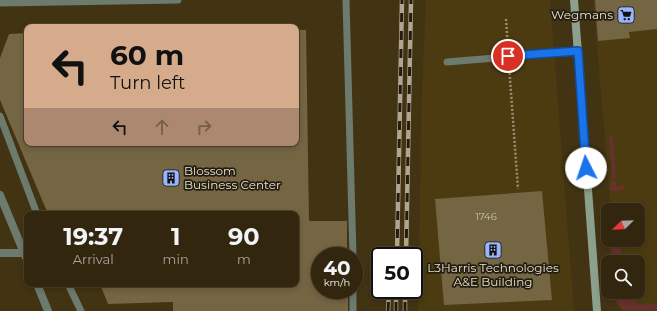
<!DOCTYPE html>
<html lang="en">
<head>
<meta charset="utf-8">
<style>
	:root { --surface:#32270e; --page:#3d331c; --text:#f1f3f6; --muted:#a8a59e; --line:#4d442e }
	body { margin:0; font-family:Montserrat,sans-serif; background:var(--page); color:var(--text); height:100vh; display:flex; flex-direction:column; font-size:15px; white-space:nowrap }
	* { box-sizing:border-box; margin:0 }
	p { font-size:13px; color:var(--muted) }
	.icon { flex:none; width:22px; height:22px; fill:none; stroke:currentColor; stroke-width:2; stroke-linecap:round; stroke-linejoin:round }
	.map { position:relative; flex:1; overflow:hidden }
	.drawer { position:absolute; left:24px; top:211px; width:275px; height:76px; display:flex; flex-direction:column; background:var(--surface); border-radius:8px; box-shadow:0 2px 6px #0003,0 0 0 1px var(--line) }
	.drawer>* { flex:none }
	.hud { position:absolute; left:24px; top:24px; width:275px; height:122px; border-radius:8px; box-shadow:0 2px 6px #0003,0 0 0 1px var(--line); background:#d6ab8b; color:#111; overflow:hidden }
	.needle { width:26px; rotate:247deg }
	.tools { position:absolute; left:601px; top:203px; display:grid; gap:8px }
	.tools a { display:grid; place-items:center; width:44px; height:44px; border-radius:8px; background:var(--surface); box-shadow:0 2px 6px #0003,0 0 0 1px var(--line); font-size:20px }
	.speed { position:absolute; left:311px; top:247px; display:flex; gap:8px; font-size:20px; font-weight:700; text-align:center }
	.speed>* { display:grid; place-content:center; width:52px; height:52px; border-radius:50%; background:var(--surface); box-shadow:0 2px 6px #0003,0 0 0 1px var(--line); line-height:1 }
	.speed small { font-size:10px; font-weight:400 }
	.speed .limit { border:2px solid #111; border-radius:6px; background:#fff; color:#111 }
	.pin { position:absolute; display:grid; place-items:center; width:34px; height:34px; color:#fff; margin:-17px; border:2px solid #fff; border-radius:50%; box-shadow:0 1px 4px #0007 }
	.me { position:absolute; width:44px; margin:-22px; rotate:356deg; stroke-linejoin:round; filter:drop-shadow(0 0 3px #0008) }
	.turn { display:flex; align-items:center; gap:14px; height:84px; padding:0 20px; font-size:18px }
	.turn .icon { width:52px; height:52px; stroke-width:2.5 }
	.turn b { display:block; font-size:28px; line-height:34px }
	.lanes { display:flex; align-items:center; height:38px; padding:0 20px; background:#0003; justify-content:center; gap:20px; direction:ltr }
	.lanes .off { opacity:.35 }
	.eta { display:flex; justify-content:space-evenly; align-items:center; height:68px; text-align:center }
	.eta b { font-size:24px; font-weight:700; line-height:28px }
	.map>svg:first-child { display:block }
</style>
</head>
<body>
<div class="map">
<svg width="657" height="311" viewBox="0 0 657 311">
	<rect width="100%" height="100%" fill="#423413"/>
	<!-- built -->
	<path fill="#4c3b10" d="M426,0H550L574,311H418L422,91Z
		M593,0H657V311H623L614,301L613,292H638V262H611L609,240H638V210H611Z"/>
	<!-- green -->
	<path fill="#67322c" d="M609,136H613L616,178H612Z
		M610,178L611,181H616V186L624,185L626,189L615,191L609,190L611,188Z
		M611,240H620L622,262H612Z
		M615,292H624V295L635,294L637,296V304H657V310H622L617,303Z"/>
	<!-- building -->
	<path fill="#746543" d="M595,0H657V29L629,32L630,38L598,41Z
		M296,30H306L309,221H347V256H320V290H348V311H173V302L108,304L100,284H296V214H48L0,100V58L9,34L27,33V143H296Z
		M542,191L552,300L444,305L435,199Z"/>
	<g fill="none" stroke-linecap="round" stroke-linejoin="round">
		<!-- path -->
		<path stroke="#998e74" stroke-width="2.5" stroke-dasharray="2 2" stroke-linecap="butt" d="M506,19L508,48
			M509,65L518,189"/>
		<!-- service -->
		<path stroke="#6d7a6e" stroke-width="7" d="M346,0L353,256
			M0,3L178,0
			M447,62L578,51
			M0,116L37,214
			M68,284L81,311
			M353,311V290"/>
		<!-- minor -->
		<path stroke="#6d7a6e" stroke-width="8" d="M0,253H24"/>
		<!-- tertiary -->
		<path stroke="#6d7a6e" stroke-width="8" d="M0,195L27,260
			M37,284L48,311"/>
		<!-- secondary -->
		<path stroke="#8ba08d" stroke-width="8" d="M574,0L597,311"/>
		<defs>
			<path id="rail" d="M397,256L402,0
				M406,256L411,0
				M388,311L389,290
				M396,311V290
				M405,311V290"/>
		</defs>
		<!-- rail casing -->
		<use href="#rail" stroke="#b0a68f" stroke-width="4.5"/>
		<!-- rail -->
		<use href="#rail" stroke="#231d0f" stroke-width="3" stroke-dasharray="9" stroke-linecap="butt"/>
	</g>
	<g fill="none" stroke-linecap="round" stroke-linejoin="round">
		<defs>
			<path id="route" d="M508,56L578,51L586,168"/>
		</defs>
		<!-- route casing -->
		<use href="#route" stroke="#114b97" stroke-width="10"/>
		<!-- route -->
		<use href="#route" stroke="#1a73e8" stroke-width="7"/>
	</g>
	<!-- icons -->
	<defs>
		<symbol id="supermarket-square" viewBox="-11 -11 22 22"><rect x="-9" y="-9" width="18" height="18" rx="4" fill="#98b5fd" stroke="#231d0f"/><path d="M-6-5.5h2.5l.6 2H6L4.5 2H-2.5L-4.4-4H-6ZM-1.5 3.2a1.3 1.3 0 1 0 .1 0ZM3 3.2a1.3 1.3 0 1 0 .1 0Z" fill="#111"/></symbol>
		<symbol id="building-square" viewBox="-11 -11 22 22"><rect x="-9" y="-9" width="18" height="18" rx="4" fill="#98b5fd" stroke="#231d0f"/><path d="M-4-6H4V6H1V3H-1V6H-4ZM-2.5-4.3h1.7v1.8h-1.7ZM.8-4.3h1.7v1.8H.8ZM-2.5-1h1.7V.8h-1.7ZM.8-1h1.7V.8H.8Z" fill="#111"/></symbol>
	</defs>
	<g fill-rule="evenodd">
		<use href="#supermarket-square" x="616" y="5" width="20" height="20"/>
		<use href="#building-square" x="161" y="168" width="20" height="20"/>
		<use href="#building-square" x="483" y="240" width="20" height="20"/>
	</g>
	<g text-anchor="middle" stroke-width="3.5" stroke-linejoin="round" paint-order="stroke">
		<!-- number labels -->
		<g font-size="10" fill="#cdc3ad">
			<text x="486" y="220">1746</text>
		</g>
		<!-- poi labels -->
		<g font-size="12" fill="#ebe2d0" stroke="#231d0f" text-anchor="end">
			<text x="613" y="19">Wegmans</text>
			<text x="184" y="175" text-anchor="start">Blossom<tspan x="184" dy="14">Business Center</tspan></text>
			<text x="493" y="272" text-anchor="middle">L3Harris Technologies<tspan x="493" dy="14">A&amp;E Building</tspan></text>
		</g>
	</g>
</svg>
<div class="tools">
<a><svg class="needle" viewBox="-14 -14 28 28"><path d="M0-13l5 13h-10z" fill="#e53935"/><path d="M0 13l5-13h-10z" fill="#a8a59e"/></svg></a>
<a><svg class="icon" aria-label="search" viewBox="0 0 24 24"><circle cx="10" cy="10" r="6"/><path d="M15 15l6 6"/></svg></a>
</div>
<div class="speed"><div>40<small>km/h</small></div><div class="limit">50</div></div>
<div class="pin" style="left:508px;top:56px;background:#d93025"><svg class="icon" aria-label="arrive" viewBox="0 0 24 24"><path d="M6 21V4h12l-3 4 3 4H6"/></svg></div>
<svg class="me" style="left:586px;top:168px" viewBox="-20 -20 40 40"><circle r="19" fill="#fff"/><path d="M0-13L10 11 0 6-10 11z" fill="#1a73e8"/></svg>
<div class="hud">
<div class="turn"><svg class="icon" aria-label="left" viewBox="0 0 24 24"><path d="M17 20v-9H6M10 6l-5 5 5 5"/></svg><div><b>60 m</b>Turn left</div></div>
<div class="lanes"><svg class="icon" aria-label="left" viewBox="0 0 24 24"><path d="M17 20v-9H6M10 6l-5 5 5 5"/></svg><svg class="icon off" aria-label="ahead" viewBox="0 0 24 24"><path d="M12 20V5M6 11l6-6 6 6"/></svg><svg class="icon off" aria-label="right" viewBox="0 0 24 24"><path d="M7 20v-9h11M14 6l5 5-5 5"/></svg></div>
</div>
<section class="drawer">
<div class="eta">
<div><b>19:37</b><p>Arrival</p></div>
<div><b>1</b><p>min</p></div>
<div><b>90</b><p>m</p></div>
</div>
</section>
</div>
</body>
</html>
